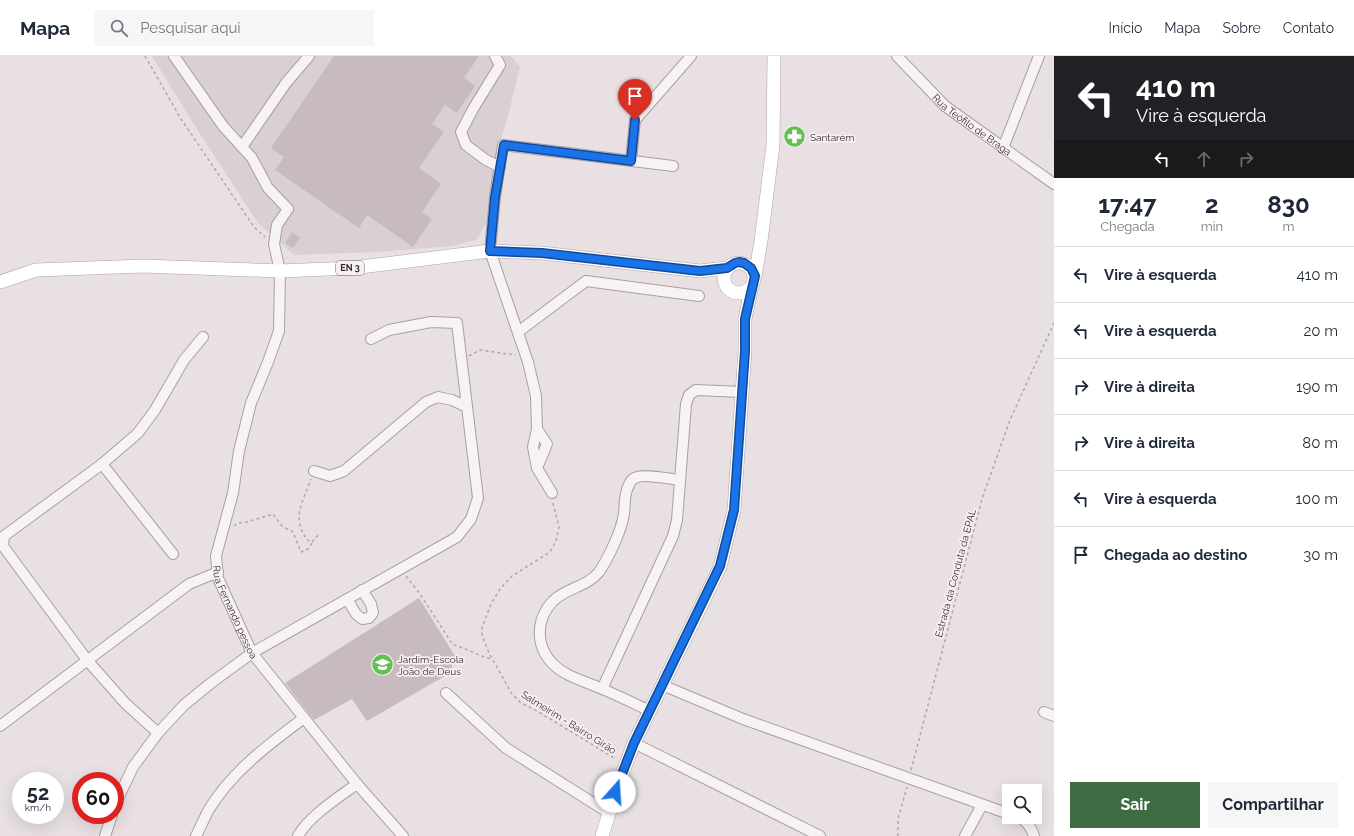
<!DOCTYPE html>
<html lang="pt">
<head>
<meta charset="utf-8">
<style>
	:root { --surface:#fff; --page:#f6f6f7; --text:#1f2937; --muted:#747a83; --line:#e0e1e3; --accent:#3e6d43 }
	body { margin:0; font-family:Raleway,sans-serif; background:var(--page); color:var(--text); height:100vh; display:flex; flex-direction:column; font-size:15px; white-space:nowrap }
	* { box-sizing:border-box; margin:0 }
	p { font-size:13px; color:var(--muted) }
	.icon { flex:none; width:22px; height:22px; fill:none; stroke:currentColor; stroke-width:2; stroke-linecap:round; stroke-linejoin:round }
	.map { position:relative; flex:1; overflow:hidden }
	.sheet { display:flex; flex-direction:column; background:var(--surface); width:300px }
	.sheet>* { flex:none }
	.guide { background:#202124; color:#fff; overflow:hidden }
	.tools { position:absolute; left:1002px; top:728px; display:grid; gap:8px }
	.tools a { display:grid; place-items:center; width:40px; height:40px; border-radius:0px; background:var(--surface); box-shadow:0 4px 16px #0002; font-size:20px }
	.speed { position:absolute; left:12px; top:716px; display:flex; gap:8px; font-size:20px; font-weight:700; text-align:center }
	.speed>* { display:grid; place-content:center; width:52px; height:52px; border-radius:50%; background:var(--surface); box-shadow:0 4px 16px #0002; line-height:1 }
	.speed small { font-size:10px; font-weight:400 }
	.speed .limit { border:6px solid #d22; background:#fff; color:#111 }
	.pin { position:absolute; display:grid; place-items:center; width:34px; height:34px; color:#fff; margin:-41px -17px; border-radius:50% 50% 50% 0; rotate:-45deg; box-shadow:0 0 4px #0007 }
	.pin .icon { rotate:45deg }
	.me { position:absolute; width:44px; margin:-22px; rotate:19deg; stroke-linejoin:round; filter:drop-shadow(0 0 3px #0008) }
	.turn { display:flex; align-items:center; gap:14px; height:84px; padding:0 16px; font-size:18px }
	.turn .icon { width:52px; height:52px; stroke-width:2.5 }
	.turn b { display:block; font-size:28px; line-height:34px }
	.lanes { display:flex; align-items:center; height:38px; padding:0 16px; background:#0003; justify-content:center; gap:20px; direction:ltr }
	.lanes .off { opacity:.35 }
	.eta { display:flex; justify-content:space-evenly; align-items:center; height:68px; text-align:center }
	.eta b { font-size:24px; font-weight:700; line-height:28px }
	.cta { display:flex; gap:8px; margin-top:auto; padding:8px 16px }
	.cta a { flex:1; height:46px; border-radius:0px; background:var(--accent); color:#fff; font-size:16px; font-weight:700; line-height:46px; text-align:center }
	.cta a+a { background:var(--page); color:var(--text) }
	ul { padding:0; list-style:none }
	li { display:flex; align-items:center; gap:12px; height:56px; padding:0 16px; border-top:1px solid var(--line) }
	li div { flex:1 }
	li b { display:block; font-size:15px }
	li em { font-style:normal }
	header { display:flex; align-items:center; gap:24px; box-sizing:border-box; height:56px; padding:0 20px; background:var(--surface); border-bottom:1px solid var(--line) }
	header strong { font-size:19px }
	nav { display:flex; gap:22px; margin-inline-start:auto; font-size:14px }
	.search { width:280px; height:36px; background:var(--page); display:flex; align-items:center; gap:10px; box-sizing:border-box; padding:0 14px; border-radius:0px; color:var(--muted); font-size:15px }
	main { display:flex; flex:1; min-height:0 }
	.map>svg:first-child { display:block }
</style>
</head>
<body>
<header>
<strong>Mapa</strong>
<div class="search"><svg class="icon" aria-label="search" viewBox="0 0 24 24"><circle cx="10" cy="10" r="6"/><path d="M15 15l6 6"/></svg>Pesquisar aqui</div>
<nav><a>Início</a><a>Mapa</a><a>Sobre</a><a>Contato</a></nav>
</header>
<main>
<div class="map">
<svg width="1054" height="780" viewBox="0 0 1054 780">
	<rect width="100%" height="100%" fill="#e8e0e3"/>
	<!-- built -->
	<path fill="#dacfd3" d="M152,0H511L520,11L509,56L496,100L487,166L476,184L452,190L377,196L294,199L258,167L193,67Z"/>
	<!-- building -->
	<path fill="#c7bbc0" d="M334,0H479L464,22L475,30L457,57L445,49L432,68L444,76L419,112L441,128L422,156L432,163L413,191L367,159L359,172L275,114L284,101L271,92Z
		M292,176L300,182L293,192L285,187Z
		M419,542L455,600L450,617L367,665L352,643L314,664L285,627Z"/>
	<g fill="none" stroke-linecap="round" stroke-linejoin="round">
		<defs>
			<g id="minor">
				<path id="s1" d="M174,0L223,70L252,102L268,132L288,153L277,169L274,188L280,215L279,275L268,306L251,347L239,395L233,437L216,500L218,522L252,597L357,728L403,780"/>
				<path d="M495,0L500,9L473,53L461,76L466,89L486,104L500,111"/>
				<path id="s2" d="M897,0L945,50L1054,128"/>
				<path d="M242,91L286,27L309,0"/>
				<path d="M1003,92L1039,0"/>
				<path d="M631,105L635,64L691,0"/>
				<path d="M518,276L586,225L699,240"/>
				<path d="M537,373L547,388L537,412"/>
				<path d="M102,408L173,498"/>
				<path d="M314,415L330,420L344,415L426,346L438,341L452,344L467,351"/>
				<path d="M552,437L537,412L533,391L537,373L536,340L528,306L490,195L495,141L503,89L673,110"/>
				<path d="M347,543L356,558L362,563L369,562L373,557L371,548L362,534"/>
				<path d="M662,629L743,663L1009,758"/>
				<path d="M602,633L673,480L677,464L686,348L689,339L696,334L742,336"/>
				<path d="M446,637L506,692L609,757"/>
				<path d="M650,655C633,647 617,639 600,632C584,625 564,620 552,607C535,589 536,563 553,545C566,532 587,531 599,516C609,501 621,476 624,458C625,449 624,439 628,431C630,426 632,422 638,421C644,418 671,423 680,424"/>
				<path d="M1044,656L1054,660"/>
				<path d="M0,670L189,528L218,516"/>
				<path d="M158,677L125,647L87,604L3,490L4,480L102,408L138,377L155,354L184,304L203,281"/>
				<path d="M634,687L820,780"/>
				<path d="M115,749L133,711L158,677L184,649L211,627L252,597L457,481L471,463L478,442L457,267L431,266L389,274L371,283"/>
				<path d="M1018,761C1026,764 1031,771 1034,780"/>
				<path d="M105,780L112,759"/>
				<path d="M196,780C200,772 204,763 208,755C231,716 268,689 304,662"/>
				<path d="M298,780C309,760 339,741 357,728"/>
				<path d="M965,780L982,749"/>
			</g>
			<path id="major" d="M724 222a15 15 0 1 1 30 0a15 15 0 1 1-30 0Z
				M755,220L761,185L773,89L774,0
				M0,226L36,214L143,210L280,215L352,212L490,195L542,197L700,215L727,212
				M602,780L619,726L634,687L720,511L734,454L745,295V263L752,230"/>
		</defs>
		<!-- minor casing -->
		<use href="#minor" stroke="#ab9ea3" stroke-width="12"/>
		<!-- major casing -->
		<use href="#major" stroke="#b2a1a8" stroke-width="14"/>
		<!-- path -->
		<path stroke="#b1a7aa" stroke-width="1.5" stroke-dasharray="3 3" stroke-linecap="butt" d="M145,0L181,63L254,171L265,181
			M469,300L480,294L516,299
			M553,447L559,471L556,485L550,496L512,520L500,533L491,548L482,572V579L489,597L512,638L521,647L537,655L616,703
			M234,470L238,467L247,466L273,458L282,470L293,476L301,496L308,493L312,487C306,484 305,480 302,475C294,457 305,440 311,423
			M312,486L320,477
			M406,520L420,538L453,589C467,592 479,601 493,603
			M911,714L982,443L1010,364L1054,267
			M898,780V763L907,731"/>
		<!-- minor -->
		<use href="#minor" stroke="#f7f3f4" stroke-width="10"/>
		<!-- major -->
		<use href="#major" stroke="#fff" stroke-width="13"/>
	</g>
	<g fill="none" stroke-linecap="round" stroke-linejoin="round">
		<defs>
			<path id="route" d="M615,736L634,687L720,510L734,454L745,295V263L755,220L751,212L744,207L739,206L735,207L727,212L700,215L542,197L490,195L495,141L504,89L631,105L635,64"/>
		</defs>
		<!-- route casing -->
		<use href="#route" stroke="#114b97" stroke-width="10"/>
		<!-- route -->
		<use href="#route" stroke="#1a73e8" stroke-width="7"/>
	</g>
	<!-- icons -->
	<defs>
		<symbol id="pharmacy-disc" viewBox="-11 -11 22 22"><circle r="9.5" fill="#64c151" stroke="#f6f0f2"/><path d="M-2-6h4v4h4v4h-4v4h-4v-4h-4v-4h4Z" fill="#fff"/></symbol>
		<symbol id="school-disc" viewBox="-11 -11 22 22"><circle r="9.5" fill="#64c151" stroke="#f6f0f2"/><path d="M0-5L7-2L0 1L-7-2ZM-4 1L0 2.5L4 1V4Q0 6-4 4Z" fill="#fff"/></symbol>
	</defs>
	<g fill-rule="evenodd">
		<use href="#pharmacy-disc" x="782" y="68" width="25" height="25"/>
		<use href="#school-disc" x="370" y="596" width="25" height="25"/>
	</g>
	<g text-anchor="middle" stroke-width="3.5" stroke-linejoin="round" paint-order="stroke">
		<!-- shield labels -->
		<rect fill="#f6f0f2" stroke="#75656c" stroke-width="1" x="336" y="205" width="28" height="14" rx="3"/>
		<g font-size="9" font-weight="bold" fill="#3e2a32">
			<text x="350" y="215">EN 3</text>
		</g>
		<!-- street labels -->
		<g font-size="10" fill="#3e2a32" stroke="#f6f0f2">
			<text dy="4" stroke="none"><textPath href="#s2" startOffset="102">Rua Teófilo de Braga</textPath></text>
			<text transform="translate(955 517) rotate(-75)" y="4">Estrada da Conduta da EPAL</text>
			<text dy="4" stroke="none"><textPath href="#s1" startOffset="612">Rua Fernando pessoa</textPath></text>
			<text transform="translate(569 666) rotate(32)" y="4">Salmeirim - Bairro Girão</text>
		</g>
		<!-- poi labels -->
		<g font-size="10" fill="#3e2a32" stroke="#f6f0f2" text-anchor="start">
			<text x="810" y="85">Santarém</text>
			<text x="398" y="607">Jardim-Escola<tspan x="398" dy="12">João de Deus</tspan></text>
		</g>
	</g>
</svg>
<div class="tools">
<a><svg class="icon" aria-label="search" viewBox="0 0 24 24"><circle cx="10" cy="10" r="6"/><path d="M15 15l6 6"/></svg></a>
</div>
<div class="speed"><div>52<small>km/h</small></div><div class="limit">60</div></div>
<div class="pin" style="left:635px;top:64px;background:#d93025"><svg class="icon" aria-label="arrive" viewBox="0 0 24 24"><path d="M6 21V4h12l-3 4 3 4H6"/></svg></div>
<svg class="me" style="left:615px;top:736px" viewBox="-20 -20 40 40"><circle r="19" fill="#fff"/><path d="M0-13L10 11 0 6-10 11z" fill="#1a73e8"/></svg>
</div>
<section class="sheet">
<div class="guide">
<div class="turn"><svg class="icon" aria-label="left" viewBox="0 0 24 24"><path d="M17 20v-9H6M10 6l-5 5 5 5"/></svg><div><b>410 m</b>Vire à esquerda</div></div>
<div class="lanes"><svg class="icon" aria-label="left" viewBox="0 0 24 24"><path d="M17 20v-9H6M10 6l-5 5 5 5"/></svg><svg class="icon off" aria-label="ahead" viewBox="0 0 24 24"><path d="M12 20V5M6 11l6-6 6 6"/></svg><svg class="icon off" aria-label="right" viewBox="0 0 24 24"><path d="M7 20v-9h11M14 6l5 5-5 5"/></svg></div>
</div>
<div class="eta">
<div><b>17:47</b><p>Chegada</p></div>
<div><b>2</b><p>min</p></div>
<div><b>830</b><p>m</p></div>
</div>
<ul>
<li><svg class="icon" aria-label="left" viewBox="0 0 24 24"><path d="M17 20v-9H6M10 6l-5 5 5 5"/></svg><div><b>Vire à esquerda</b></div><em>410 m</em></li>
<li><svg class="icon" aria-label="left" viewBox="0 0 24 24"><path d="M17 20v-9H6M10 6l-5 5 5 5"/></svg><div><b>Vire à esquerda</b></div><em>20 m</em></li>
<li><svg class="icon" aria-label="right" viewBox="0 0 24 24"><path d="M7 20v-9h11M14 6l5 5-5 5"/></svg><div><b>Vire à direita</b></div><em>190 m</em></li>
<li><svg class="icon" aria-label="right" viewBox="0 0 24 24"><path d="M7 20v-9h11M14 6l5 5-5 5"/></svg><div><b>Vire à direita</b></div><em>80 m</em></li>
<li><svg class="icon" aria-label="left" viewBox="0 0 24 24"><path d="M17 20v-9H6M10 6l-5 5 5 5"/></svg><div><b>Vire à esquerda</b></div><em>100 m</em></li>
<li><svg class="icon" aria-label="arrive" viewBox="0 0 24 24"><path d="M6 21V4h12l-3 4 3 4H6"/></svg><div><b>Chegada ao destino</b></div><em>30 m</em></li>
</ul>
<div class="cta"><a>Sair</a><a>Compartilhar</a></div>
</section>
</main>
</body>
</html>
